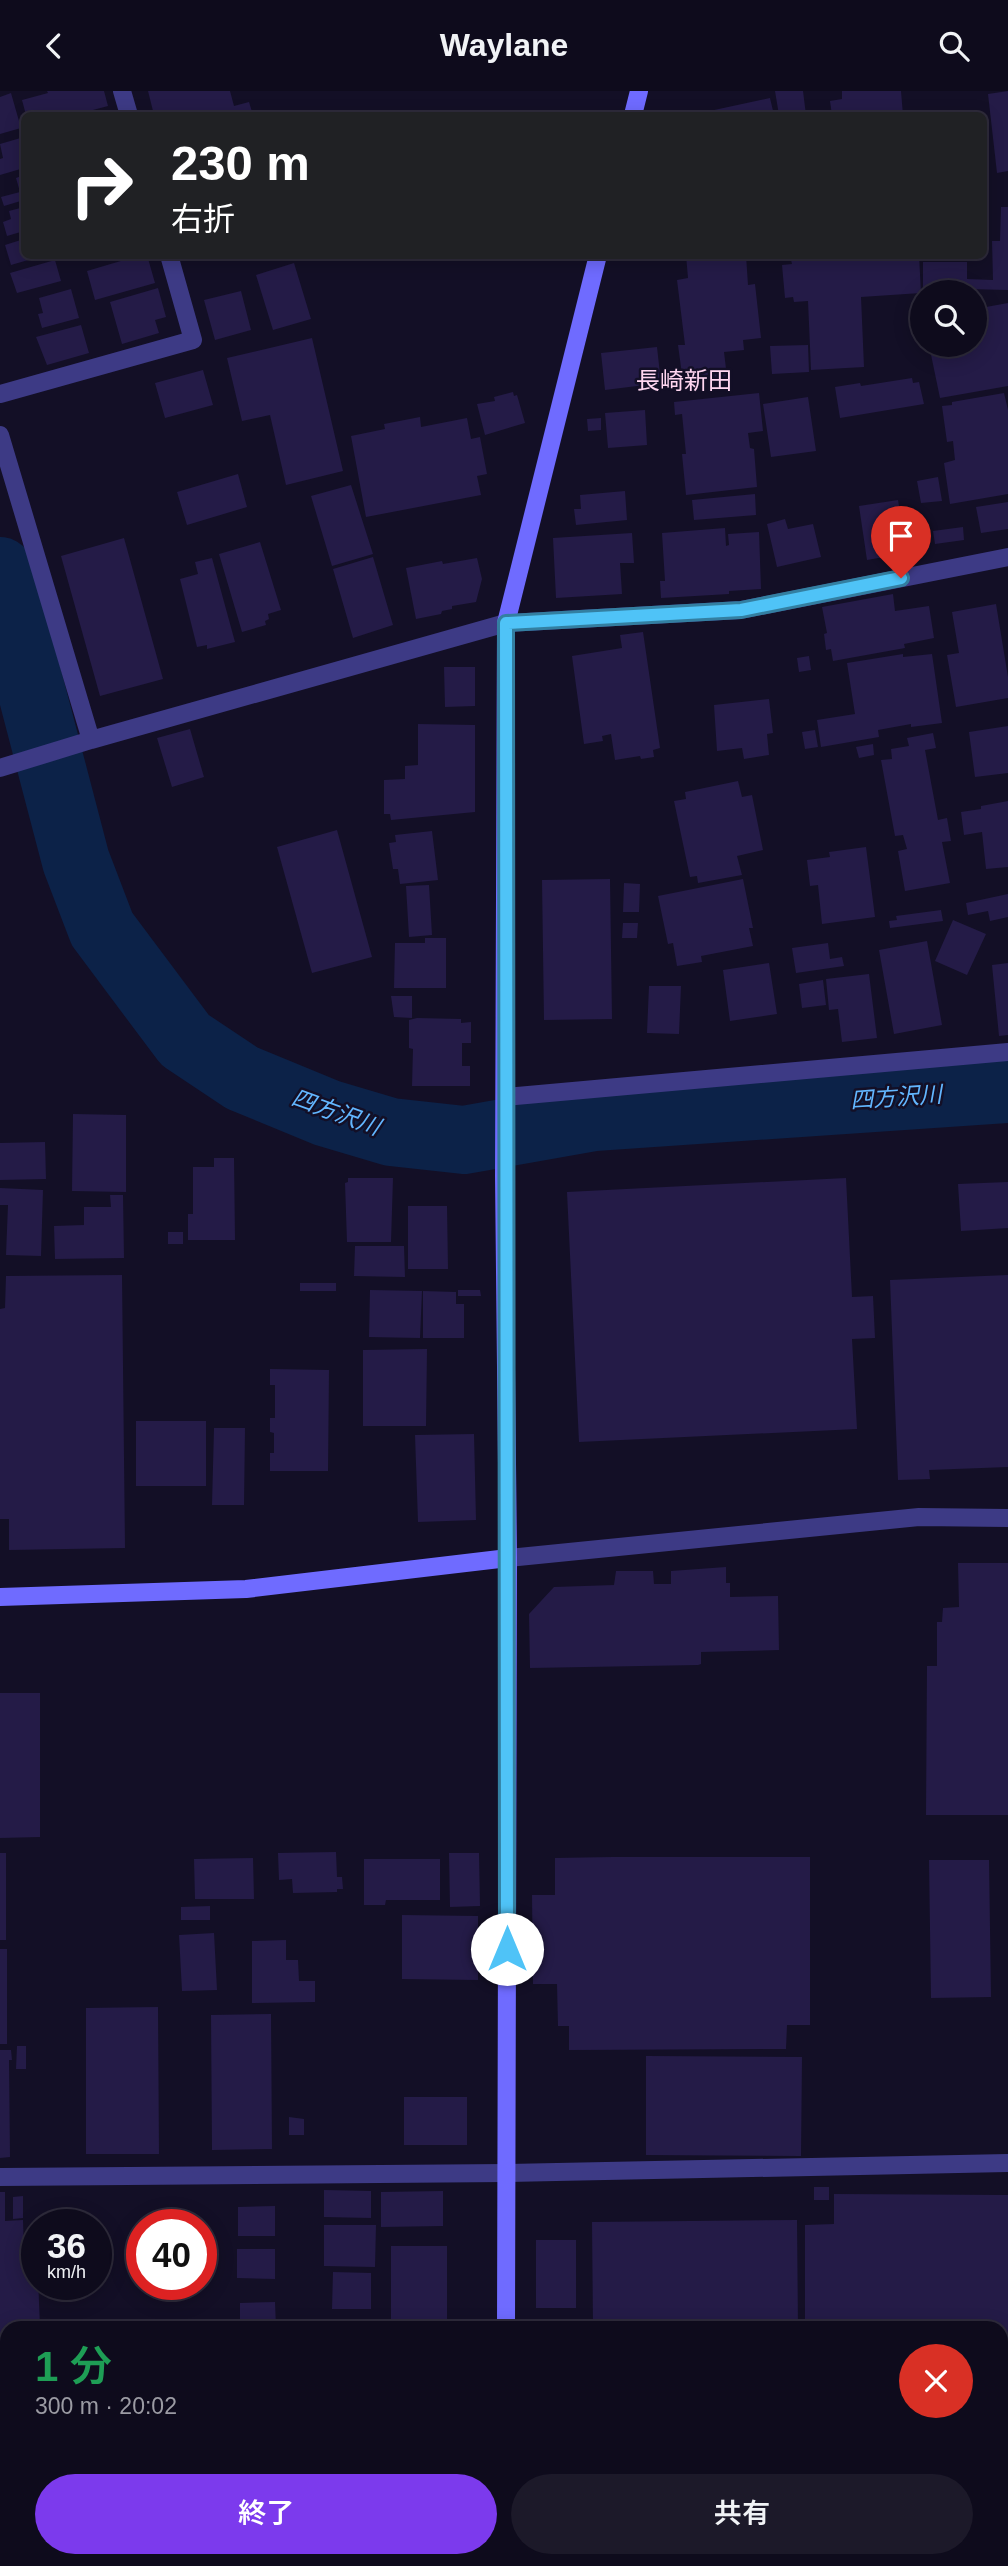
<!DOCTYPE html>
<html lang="ja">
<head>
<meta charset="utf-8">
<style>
	:root { --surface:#0e0b1c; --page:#1c1929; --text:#f1f3f6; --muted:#9b9ba3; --line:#2e2b3b; --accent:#7c3aed }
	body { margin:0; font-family:Arial,"Noto Sans JP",sans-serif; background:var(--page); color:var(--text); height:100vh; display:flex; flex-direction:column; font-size:26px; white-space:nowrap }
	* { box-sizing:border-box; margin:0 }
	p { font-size:23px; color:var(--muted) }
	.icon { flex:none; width:38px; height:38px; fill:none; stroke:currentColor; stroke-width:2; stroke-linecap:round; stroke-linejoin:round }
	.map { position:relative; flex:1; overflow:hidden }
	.side { position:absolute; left:0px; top:2230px; width:1008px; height:247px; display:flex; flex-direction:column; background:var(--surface); border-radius:21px 21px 0 0; box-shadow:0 4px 18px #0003,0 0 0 2px var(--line) }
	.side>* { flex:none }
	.guide { position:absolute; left:21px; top:21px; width:966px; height:147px; border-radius:10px; box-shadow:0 4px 18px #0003,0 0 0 2px var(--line); background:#202124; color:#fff; overflow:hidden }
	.controls { position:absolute; left:910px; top:189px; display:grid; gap:14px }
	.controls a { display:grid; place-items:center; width:77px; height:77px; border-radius:50%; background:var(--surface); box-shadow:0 4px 18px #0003,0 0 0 2px var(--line); font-size:35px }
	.speed { position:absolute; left:21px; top:2118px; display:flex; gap:14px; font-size:35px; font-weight:700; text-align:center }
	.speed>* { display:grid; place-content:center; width:91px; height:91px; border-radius:50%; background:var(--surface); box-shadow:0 4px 18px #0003,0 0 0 2px var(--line); line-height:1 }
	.speed small { font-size:18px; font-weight:400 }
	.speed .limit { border:10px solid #d22; background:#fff; color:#111 }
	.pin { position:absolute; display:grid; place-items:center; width:60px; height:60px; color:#fff; margin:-72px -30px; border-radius:50% 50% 50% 0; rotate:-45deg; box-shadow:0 0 7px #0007 }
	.pin .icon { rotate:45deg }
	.me { position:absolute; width:77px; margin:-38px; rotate:0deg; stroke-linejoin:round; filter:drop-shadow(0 0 5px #0008) }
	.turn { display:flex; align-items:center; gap:24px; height:147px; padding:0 35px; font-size:32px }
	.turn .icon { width:91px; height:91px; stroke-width:2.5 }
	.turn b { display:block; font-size:49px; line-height:60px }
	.round { display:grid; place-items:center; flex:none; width:74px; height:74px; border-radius:37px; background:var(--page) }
	.summary { display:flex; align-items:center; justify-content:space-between; height:119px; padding:0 35px }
	h1 { font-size:42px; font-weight:600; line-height:52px; color:#1e9e55 }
	.action { display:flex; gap:14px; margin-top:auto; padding:14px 35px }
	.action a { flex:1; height:80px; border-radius:42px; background:var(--accent); color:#fff; font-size:28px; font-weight:600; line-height:80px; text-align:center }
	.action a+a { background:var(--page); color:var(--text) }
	header { display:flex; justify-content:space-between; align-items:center; height:91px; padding:0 35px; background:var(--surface); font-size:32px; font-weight:600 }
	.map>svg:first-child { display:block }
</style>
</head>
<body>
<header><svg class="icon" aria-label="back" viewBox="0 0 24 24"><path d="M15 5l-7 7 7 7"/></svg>Waylane<svg class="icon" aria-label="search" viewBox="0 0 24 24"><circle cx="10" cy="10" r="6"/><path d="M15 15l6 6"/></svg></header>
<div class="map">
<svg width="1008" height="2475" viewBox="0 0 1008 2475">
	<rect width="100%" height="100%" fill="#130f26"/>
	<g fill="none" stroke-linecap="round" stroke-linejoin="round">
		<!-- river -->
		<path stroke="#0c2248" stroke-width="68" d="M0,480L76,770L102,838L185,949L242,987L327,1022L391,1041L464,1049L594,1026L1008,998"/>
	</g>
	<!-- building -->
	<path fill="#241b47" d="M47,0H104L108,15L74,24H26L22,9L48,2Z
		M148,0H230L234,15L249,11L253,24H154Z
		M775,0H803L806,24H779Z
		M842,0H901L903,24H832L830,10L842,8Z
		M1008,0V80L997,82L988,3Z
		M11,2L21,37L0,43V6Z
		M770,7L774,24H706L705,21Z
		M24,46V77L0,84V68L3,67L0,53Z
		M24,84V109L4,115L1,106L20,101L16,87Z
		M24,116V140L7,145L3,131L11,128L9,120Z
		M1001,116H1008V199L967,198V201H923V171H967V188L993,189L992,150H1000Z
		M24,148V164L42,165L11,174L5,154Z
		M141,164H147L155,192L95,209L87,180Z
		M686,164H746L748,194L755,193L761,247L743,249L744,259L724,261L727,286L683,291L678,254H685L677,189L688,187Z
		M855,164H919L921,202L861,206L864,276L811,279L808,210L794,211L793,206L785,207L782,174L792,173L791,169L847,166L848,170L856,169Z
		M55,169L61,190L17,202L10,182Z
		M294,172L311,228L273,239L256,184Z
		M158,197L166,226L155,229L159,242L122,253L110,211Z
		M71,198L79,227L42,237L38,223L43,222L39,207Z
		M241,200L251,239L215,249L204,209Z
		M1008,212V295L940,307L929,254H975V218Z
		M81,234L89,262L47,274L36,246Z
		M312,247L343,380L286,394L270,324L242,330L227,267Z
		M808,254L809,281L772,283L770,255Z
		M657,256L661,292L605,299L601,262Z
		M203,279L213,314L165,327L155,292Z
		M912,287L913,292L919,291L924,313L840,327L835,296L860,292L861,295Z
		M513,301L514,305L517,304L525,332L485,344L477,313L495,310L494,306Z
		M759,302L763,340L748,342L750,357L754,358L757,396L686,404L682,363H686L682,323L675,324L674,311Z
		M1004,302L1008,319V403L950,413L944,372L955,369L953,350L947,351L942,315L952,314V311Z
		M808,306L816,360L771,366L763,313Z
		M645,319L647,354L608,357L605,322Z
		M420,326L421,336L467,327L471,348L480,346L487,383L477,385L481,404L366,426L351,345L385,338L384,333Z
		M601,327V339L588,340L587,328Z
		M238,383L247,416L187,434L177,401Z
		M938,386L942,410L921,412L917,390Z
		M351,394L373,463L332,475L311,405Z
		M625,400L627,429L576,434L574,418H581L580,404Z
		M755,403L756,424L694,429L692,409Z
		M898,409L907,462L867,469L859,415Z
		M1008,411V438L981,442L976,416Z
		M785,428L788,438L813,433L821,466L777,476L767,433Z
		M963,436L964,449L935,453L933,440Z
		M725,437L726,455L729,454L728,443L759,441L761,498L729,500V503L661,507L660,490H665L662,442Z
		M632,442L634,472H620L622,503L556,507L553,447Z
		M124,447L163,588L100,605L61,465Z
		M260,451L281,519L268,523L269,528L265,530L266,534L242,541L219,463Z
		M373,466L393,534L353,547L333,478Z
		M212,467L235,551L207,558V554L197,556L180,488L198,483L195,471Z
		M477,467L482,488L476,511L452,515V518L442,520L441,523L416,528L406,477L442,470L443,473Z
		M893,503L895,520L929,515L934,547L904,553L905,557L833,570L831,558L826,559L824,543L827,542L822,516Z
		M996,513L1008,586V607L956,616L947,564L959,562L952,521Z
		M643,541L660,657L653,659L654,666L641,668L640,665L615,669L611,643L602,645L603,650L584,653L572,565L622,557L620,544Z
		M903,563V566L932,563L942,632L911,636V633L878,639L879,646L821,656L817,629L855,623L847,572Z
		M809,565L811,579L799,581L797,567Z
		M444,576H475V615L445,616Z
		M769,608L773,642L767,643L769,664L744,668L742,657L717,660L714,614Z
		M418,633L475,634V721L391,729L390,723H384V689L405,688V675L418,674Z
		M1008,635V682L975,686L969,641Z
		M190,638L204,686L172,696L157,647Z
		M815,639L818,656L805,658L802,641Z
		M933,642L936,657L925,659L938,729L947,727L951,750L942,751L950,792L905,800L898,760L907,758L903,744L895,745L881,669L892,668L891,658L909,655L907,647Z
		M873,653L874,664L859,667L856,656Z
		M738,690L742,706L752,704L763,759L737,765L742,784L698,792L697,785L690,786L674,710L686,708L685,701Z
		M1008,710V776L986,778L982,741L964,744L961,721L981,718V715Z
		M337,739L372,866L312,882L277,756Z
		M432,740L438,789L400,793L398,778H393L389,752L396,751L395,744Z
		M866,756L875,826L822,833L818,794L810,795L807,769L830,766L829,761Z
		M610,788L612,928L544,929L542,789Z
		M743,788L753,837H749L753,855L701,865L702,871L677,875L673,852L668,853L658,805Z
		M624,792L640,793L639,821H623Z
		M429,794L432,844L409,846L406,795Z
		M1008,803V826L990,830L988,820L968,824L966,812Z
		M941,819L943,830L890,837L889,830L897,829L896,825Z
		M953,829L986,843L967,884L935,870Z
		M623,832H638L637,847H622Z
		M425,847H446V897H394L395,852H425Z
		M927,850L942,934L894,943L879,859Z
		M828,852L830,868L842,866L844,875L796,882L792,857Z
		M769,872L777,923L730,930L723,879Z
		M1008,872V944L999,945L992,874Z
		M869,883L877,947L842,951L838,918L829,919L826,888Z
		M823,889L826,914L802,917L799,893Z
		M649,895H681L679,943L647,942Z
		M391,905H412V927L394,926Z
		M417,927L461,928V932L471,931V952H462V975H470V995H412L413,958L409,957V929Z
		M73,1023L126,1024V1101L72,1100Z
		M45,1051L46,1088L0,1089V1052Z
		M214,1067H234L235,1149H188V1123H193V1076H214Z
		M348,1087H393L391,1151H347L345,1092L348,1091Z
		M846,1087L852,1206L873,1205L875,1247L852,1248L857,1338L579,1351L567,1101Z
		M1008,1091V1137L961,1140L958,1093Z
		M0,1097L43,1099L41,1165L6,1164L8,1114H0Z
		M110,1104H123L124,1167L55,1168L54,1135L84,1134V1116H111Z
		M408,1115H447L448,1178H408Z
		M168,1141H183V1153H168Z
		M355,1155H404L405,1186L354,1185Z
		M122,1184L125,1457L9,1459V1428H0V1218L5,1217L6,1185Z
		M1008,1184V1376L929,1379L930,1388L898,1389L890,1189Z
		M300,1192H336V1200H300Z
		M370,1199L422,1200L420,1247L369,1246Z
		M458,1199H480L481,1205H458Z
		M423,1200L456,1201V1213H464V1247H423Z
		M427,1258L426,1335H363V1259Z
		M270,1278L329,1279L328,1380H270V1362H274V1342L270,1341V1327H275V1294H270Z
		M136,1330H206V1395H136Z
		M214,1337H245L244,1414H212Z
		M474,1343L476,1429L418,1431L415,1344Z
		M958,1472H1008V1724H926L927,1575H937V1531H942L943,1517L959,1516Z
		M726,1476V1492H730V1506L778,1505L779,1559L701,1561V1573L698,1574L530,1577L529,1523L554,1496L614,1494L616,1480H653L654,1493H671V1480Z
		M0,1602H40V1746L0,1747Z
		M336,1761L337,1786H342L343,1798H337V1801L293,1802L292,1788L279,1789L278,1762Z
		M0,1762H6V1849H0Z
		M449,1762H479L480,1815L450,1816Z
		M613,1766H810V1934H787L786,1958L569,1959V1935H558L557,1893H533L532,1804H555V1767Z
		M253,1767L254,1808H195L194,1768Z
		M364,1768H440V1809H386L385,1814H364Z
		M929,1769H989L991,1906L931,1907Z
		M210,1815V1829H181V1816Z
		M402,1824L478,1825V1889L402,1888Z
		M214,1842L217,1899L182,1900L179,1844Z
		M286,1849V1869H298L299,1890H315V1911L252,1912V1850Z
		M0,1858H7V1953H0Z
		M158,1916L159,2063H86V1917Z
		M271,1923L272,2058L212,2059L211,1924Z
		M17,1955H26V1978H16Z
		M0,1959H11L12,1969H9L10,2066L0,2067Z
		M646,1965L802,1966L801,2065L646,2064Z
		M404,2006H467V2054H404Z
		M289,2026L304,2028V2044H289Z
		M814,2096H829V2109H814Z
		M324,2099L371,2100V2127L324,2126Z
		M443,2100V2135L381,2136V2101Z
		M0,2101H5V2130L23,2129L24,2160H37L40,2236H7V2406H0Z
		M834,2103L1008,2104V2412H1001V2236H805V2134L834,2133Z
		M23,2105V2127L13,2128V2106Z
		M275,2115V2145H238V2116Z
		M797,2129L798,2236H593L592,2131Z
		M324,2134H376L375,2176L324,2175Z
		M536,2149H576V2217H536Z
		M391,2155H447V2236H391Z
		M237,2158H275V2188L237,2187Z
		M333,2181L371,2182V2218H332Z
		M275,2211L276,2236H240V2212Z
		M342,2230L369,2231V2236H342Z
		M1001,2438H1008V2475H868V2469H1001Z
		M7,2469H59V2475H7Z"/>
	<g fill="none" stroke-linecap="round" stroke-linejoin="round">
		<!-- street -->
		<path stroke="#3d3a85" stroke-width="18" d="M122,0L129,24
			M0,303L193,249L169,164
			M0,344L91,649
			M0,677L91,649L506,532L741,519L1008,466
			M505,1006L1008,961
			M508,1467L919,1426L1008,1427
			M0,2086L506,2082L1008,2072"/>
		<!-- secondary -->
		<path stroke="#6f6bff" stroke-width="18" d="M633,24L639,0
			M0,1506L246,1498L508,1467
			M506,2236L508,1467L504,1085L506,532L598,164
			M506,2469V2475"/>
	</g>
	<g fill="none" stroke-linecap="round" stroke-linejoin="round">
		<defs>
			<path id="route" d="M507,1858L506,532L741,519L901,487"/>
		</defs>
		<!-- route casing -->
		<use href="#route" stroke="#337fa1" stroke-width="18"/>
		<!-- route -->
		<use href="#route" stroke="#4fc3f7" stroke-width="12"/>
	</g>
	<g text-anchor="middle" stroke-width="5" stroke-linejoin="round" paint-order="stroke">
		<!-- water labels -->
		<g font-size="23" font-style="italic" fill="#62b6ff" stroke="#130f26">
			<text transform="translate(896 1006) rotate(-4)" y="8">四方沢川</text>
			<text transform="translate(336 1021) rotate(20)" y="8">四方沢川</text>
		</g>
		<!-- quarter labels -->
		<g font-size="24" fill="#ffd6f0" stroke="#130f26">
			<text x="684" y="298">長崎新田</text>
		</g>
	</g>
</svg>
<div class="controls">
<a><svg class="icon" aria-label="search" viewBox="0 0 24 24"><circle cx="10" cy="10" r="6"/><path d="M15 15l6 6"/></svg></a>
</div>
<div class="speed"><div>36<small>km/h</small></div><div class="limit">40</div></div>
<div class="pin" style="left:901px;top:487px;background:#d93025"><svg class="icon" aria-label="arrive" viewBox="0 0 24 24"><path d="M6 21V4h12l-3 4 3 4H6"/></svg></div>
<svg class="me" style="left:507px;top:1858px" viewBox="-20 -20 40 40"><circle r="19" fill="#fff"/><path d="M0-13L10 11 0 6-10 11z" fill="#4fc3f7"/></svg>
<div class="guide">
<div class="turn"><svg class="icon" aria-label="right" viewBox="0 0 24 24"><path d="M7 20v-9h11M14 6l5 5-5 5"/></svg><div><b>230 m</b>右折</div></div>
</div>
<section class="side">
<div class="summary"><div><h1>1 分</h1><p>300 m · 20:02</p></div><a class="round" style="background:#d93025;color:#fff"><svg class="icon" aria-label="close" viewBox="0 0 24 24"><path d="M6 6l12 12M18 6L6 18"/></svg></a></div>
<div class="action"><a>終了</a><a>共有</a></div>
</section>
</div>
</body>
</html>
